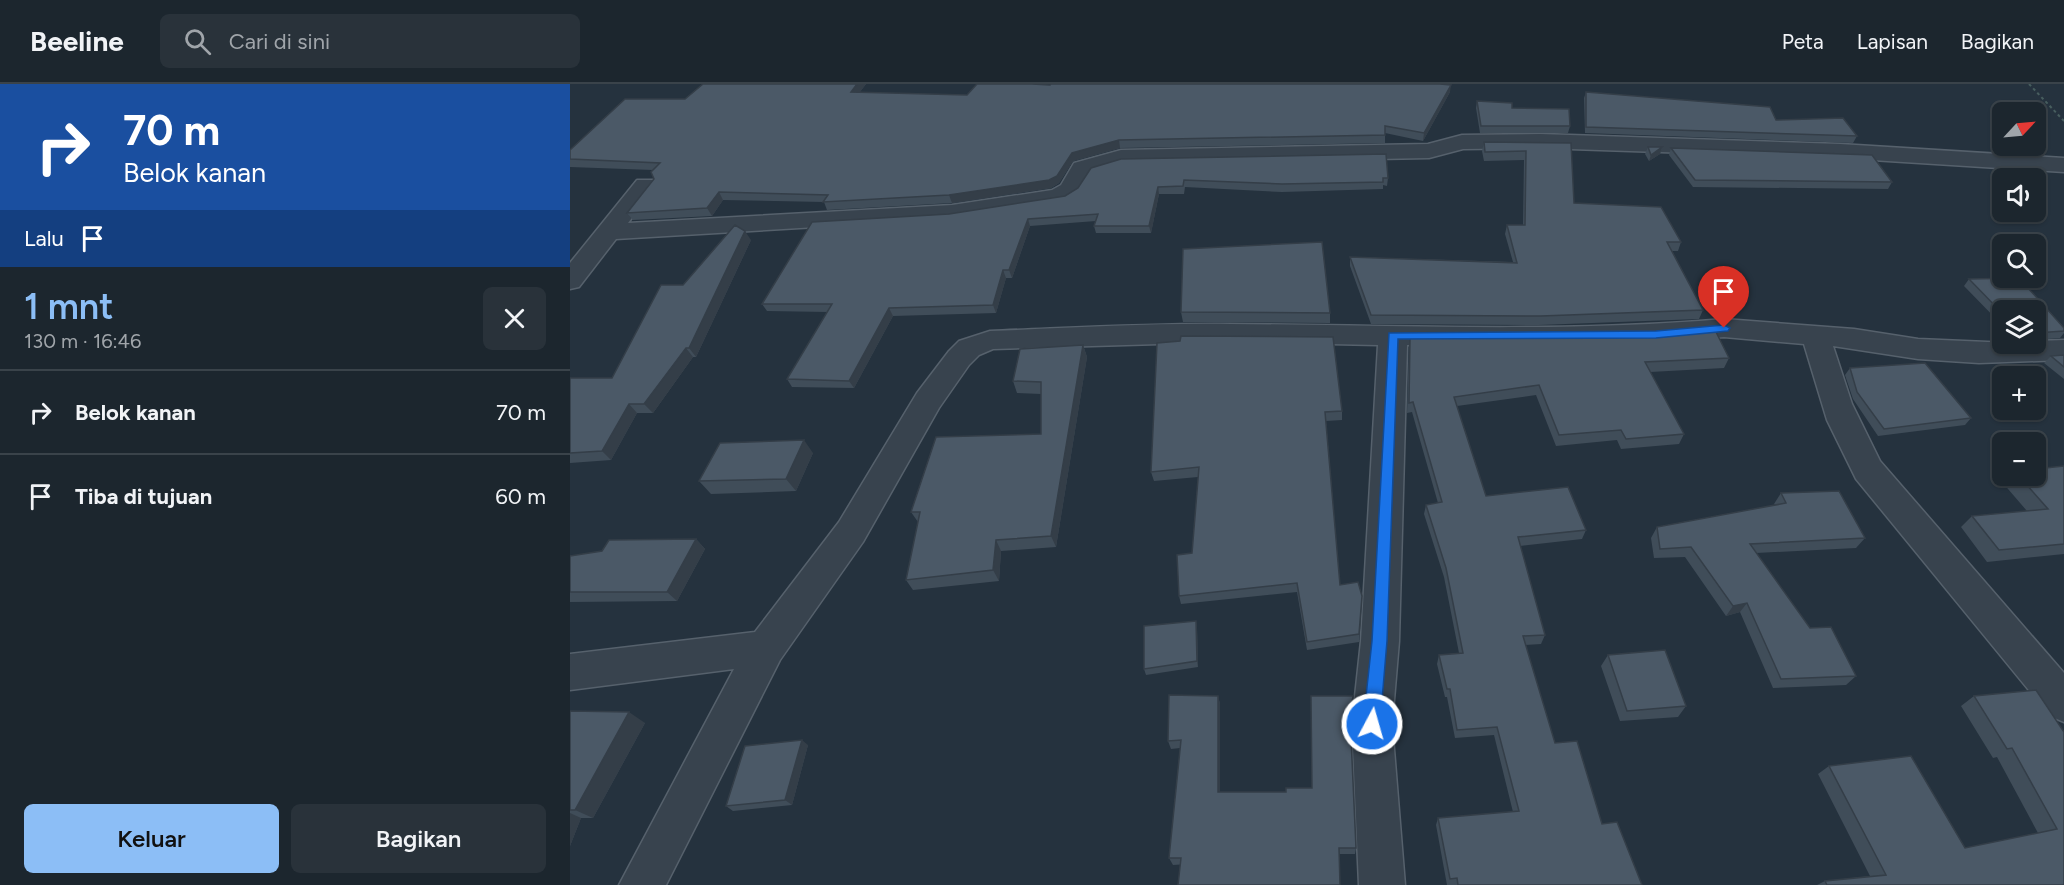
<!DOCTYPE html>
<html lang="id">
<head>
<meta charset="utf-8">
<style>
	:root { --surface:#1c262e; --page:#29323a; --text:#f1f3f6; --muted:#a0a5aa; --line:#3a434a; --accent:#8cbef6 }
	body { margin:0; font-family:Figtree,sans-serif; background:var(--page); color:var(--text); height:100vh; display:flex; flex-direction:column; font-size:22px; white-space:nowrap }
	* { box-sizing:border-box; margin:0 }
	p { font-size:20px; color:var(--muted) }
	.icon { flex:none; width:33px; height:33px; fill:none; stroke:currentColor; stroke-width:2; stroke-linecap:round; stroke-linejoin:round }
	.map { position:relative; flex:1; overflow:hidden }
	.sheet { display:flex; flex-direction:column; background:var(--surface); width:570px }
	.sheet>* { flex:none }
	.top-card { background:#1a4fa0; color:#fff; overflow:hidden }
	.needle { width:39px; rotate:64deg }
	.buttons { position:absolute; left:1422px; top:18px; display:grid; gap:12px }
	.buttons a { display:grid; place-items:center; width:54px; height:54px; border-radius:9px; background:var(--surface); box-shadow:0 2px 4px #0004,0 0 0 2px var(--line); font-size:30px }
	.pin { position:absolute; display:grid; place-items:center; width:51px; height:51px; color:#fff; margin:-62px -26px; border-radius:50% 50% 50% 0; rotate:-45deg; box-shadow:0 0 6px #0007 }
	.pin .icon { rotate:45deg }
	.me { position:absolute; width:66px; margin:-33px; rotate:6deg; stroke-linejoin:round; filter:drop-shadow(0 0 4px #0008) }
	.turn { display:flex; align-items:center; gap:21px; height:126px; padding:0 24px; font-size:27px }
	.turn .icon { width:78px; height:78px; stroke-width:2.5 }
	.turn b { display:block; font-size:42px; line-height:51px }
	.then { display:flex; align-items:center; height:57px; padding:0 24px; background:#0003; gap:12px; font-size:22px }
	.round { display:grid; place-items:center; flex:none; width:63px; height:63px; border-radius:9px; background:var(--page) }
	.overview { display:flex; align-items:center; justify-content:space-between; height:102px; padding:0 24px }
	h1 { font-size:36px; font-weight:600; line-height:45px; color:var(--accent) }
	.primary-button { display:flex; gap:12px; margin-top:auto; padding:12px 24px }
	.primary-button a { flex:1; height:69px; border-radius:9px; background:var(--accent); color:#111; font-size:24px; font-weight:600; line-height:69px; text-align:center }
	.primary-button a+a { background:var(--page); color:var(--text) }
	ul { padding:0; list-style:none }
	li { display:flex; align-items:center; gap:18px; height:84px; padding:0 24px; border-top:2px solid var(--line) }
	li div { flex:1 }
	li b { display:block; font-size:22px }
	li em { font-style:normal }
	header { display:flex; align-items:center; gap:36px; box-sizing:border-box; height:84px; padding:0 30px; background:var(--surface); border-bottom:2px solid var(--line) }
	header strong { font-size:28px }
	nav { display:flex; gap:33px; margin-inline-start:auto; font-size:21px }
	.search { width:420px; height:54px; background:var(--page); display:flex; align-items:center; gap:15px; box-sizing:border-box; padding:0 21px; border-radius:9px; color:var(--muted); font-size:22px }
	main { display:flex; flex:1; min-height:0 }
	.map>svg:first-child { display:block }
</style>
</head>
<body>
<header>
<strong>Beeline</strong>
<div class="search"><svg class="icon" aria-label="search" viewBox="0 0 24 24"><circle cx="10" cy="10" r="6"/><path d="M15 15l6 6"/></svg>Cari di sini</div>
<nav><a>Peta</a><a>Lapisan</a><a>Bagikan</a></nav>
</header>
<main>
<section class="sheet">
<div class="top-card">
<div class="turn"><svg class="icon" aria-label="right" viewBox="0 0 24 24"><path d="M7 20v-9h11M14 6l5 5-5 5"/></svg><div><b>70 m</b>Belok kanan</div></div>
<div class="then">Lalu<svg class="icon" aria-label="arrive" viewBox="0 0 24 24"><path d="M6 21V4h12l-3 4 3 4H6"/></svg></div>
</div>
<div class="overview"><div><h1>1 mnt</h1><p>130 m · 16:46</p></div><a class="round"><svg class="icon" aria-label="close" viewBox="0 0 24 24"><path d="M6 6l12 12M18 6L6 18"/></svg></a></div>
<ul>
<li><svg class="icon" aria-label="right" viewBox="0 0 24 24"><path d="M7 20v-9h11M14 6l5 5-5 5"/></svg><div><b>Belok kanan</b></div><em>70 m</em></li>
<li><svg class="icon" aria-label="arrive" viewBox="0 0 24 24"><path d="M6 21V4h12l-3 4 3 4H6"/></svg><div><b>Tiba di tujuan</b></div><em>60 m</em></li>
</ul>
<div class="primary-button"><a>Keluar</a><a>Bagikan</a></div>
</section>
<div class="map">
<svg width="1494" height="801" viewBox="0 0 1494 801">
	<rect width="100%" height="100%" fill="#25323e"/>
	<g fill="none" stroke-linecap="round" stroke-linejoin="round">
		<defs>
			<path id="minor" d="M970,50L1270,60L1494,74V88L1270,74L970,64L893,65L859,74L552,80L521,89L508,110L497,117L382,135L46,155L9,203L0,205V179L67,96H83L87,101L58,139L382,121L482,106L491,101L504,79L551,66L858,60L892,51Z
				M1154,235L1284,245L1348,255L1466,260V257L1494,256V276L1409,279L1348,275L1263,262L1282,320L1310,377L1494,589V638L1480,632L1286,395L1257,336L1234,260L1154,253L1086,259L837,261L829,557L822,640L835,801H789L782,640L791,557L808,261L657,258L423,265L409,271L399,281L369,324L293,458L210,576L96,801H49L164,585L0,606V570L185,548L269,438L347,309L379,267L389,257L420,247C500,244 580,239 660,240C824,241 990,249 1154,235Z"/>
		</defs>
		<!-- minor casing -->
		<use href="#minor" stroke="#56616c" stroke-width="3"/>
		<!-- path -->
		<path stroke="#475d5e" stroke-width="2" stroke-dasharray="3 3" stroke-linecap="butt" d="M1459,0L1494,37"/>
		<!-- minor -->
		<use href="#minor" fill="#38434e" fill-rule="evenodd"/>
	</g>
	<!-- wall -->
	<path fill="#404d59" d="M133,0H296L289,9L397,11L480,1L880,8L853,57L815,49V59L550,64L503,77L489,99L481,104L382,119L257,126L254,118L153,116L142,132L63,136L57,129L84,95L83,86L0,83V66L115,15Z
		M1016,8L1206,36L1287,52L1283,59L1015,49L1014,14Z
		M907,17L942,24L1000,42L998,49H910L906,24Z
		M914,58L1001,59L1004,119L1111,158L1108,167H1102L1133,226L1129,235L969,241L801,240L780,182V173L943,178L935,150L937,141H953L954,76L914,77L912,67Z
		M1078,63H1092L1090,70L1079,77L1075,70Z
		M1101,64L1322,98L1318,105L1123,103L1099,71Z
		M521,84L818,94L817,102L813,101V105L712,108L615,103L614,110H589L581,149H526L524,142L526,137L460,142L442,194H436L426,229L323,232L284,304L222,303L217,295L258,228L197,227L192,220L379,130L495,112L508,104Z
		M181,156L126,273H123L83,329H67L41,376L0,379V294H42L113,201Z
		M1449,194L1494,244V249L1490,254L1466,256V226H1432V241L1394,202L1399,195Z
		M611,228L760,229V239L613,238Z
		M840,253L1159,274L1154,284L1080,288L1114,350L1109,360L1051,365L1047,356L986,362L966,311L887,322L916,412L1016,446L1012,455L950,462L975,551L971,560L955,561L985,659L1032,740L1072,801H877L866,741L868,734L943,728L924,651L885,654L877,613H875L867,580L869,571L889,569L874,493L854,430L856,421L868,419L842,328L837,329L839,263Z
		M587,259L772,327V336L756,337L770,501L792,512L789,558L737,566L727,508L611,520L609,512L622,469L628,393L584,397L581,388Z
		M513,261L517,273L486,463L431,467L429,497L343,506L336,496L348,438L341,428L471,350V310L447,309L443,297Z
		M1494,271V295L1474,279L1481,272Z
		M1280,284L1401,334L1395,341L1308,352L1283,315L1275,291Z
		M243,369L226,407L141,410L129,397Z
		M1494,382V470L1417,478L1391,443L1402,432L1457,427L1432,398L1439,392H1466Z
		M1211,409L1295,454L1286,464L1186,469L1240,544L1286,592L1276,601L1203,604L1170,528L1156,532L1115,473L1084,474L1081,454L1087,443L1205,421L1204,420Z
		M126,455L135,465L107,517L0,518V472Z
		M626,537L627,543L628,583L576,591L574,585Z
		M1038,571L1116,622L1108,633L1050,637L1031,582Z
		M648,612L650,620V708H716L742,704L780,633L786,764L785,770H769L603,781L599,774L610,664L601,665L598,657Z
		M1404,612L1494,648V801H1247L1255,797L1300,792L1248,690L1259,682L1395,764L1468,749L1427,673L1423,674L1391,622Z
		M0,627L75,639L23,734H11L0,762Z
		M238,661L222,721L163,727L156,722Z"/>
	<!-- shaded-wall -->
	<path fill="#343e48" d="M287,0H296L284,16L281,8Z
		M881,1L880,8L853,57L854,49Z
		M549,56L550,64L503,77L489,99L481,104L382,119L379,111L502,69Z
		M1092,63L1090,70L1079,77L1081,71Z
		M588,103L589,110L581,149L579,142Z
		M149,108L153,116L142,132L137,124Z
		M458,135L460,142L442,194L439,186Z
		M175,147L181,156L126,273L119,264Z
		M433,186L436,194L426,229L423,221Z
		M319,224L323,232L284,304L279,297Z
		M513,261L517,273L486,463L481,452Z
		M116,264L123,273L83,329L74,320Z
		M59,320L67,329L41,376L32,367Z
		M234,356L243,369L226,407L216,395Z
		M126,455L135,465L107,517L97,508Z
		M426,456L431,467L429,497L423,486Z
		M1177,519L1170,528L1156,532L1163,522Z
		M626,537L627,543L628,583L627,577Z
		M648,612L650,620V715L648,708Z
		M59,628L75,639L23,734L5,726Z
		M232,656L238,661L222,721L215,716Z
		M0,729L11,734L0,762Z"/>
	<!-- building -->
	<path fill="#4b5967" stroke="#343e48" stroke-width="1.5" d="M133,0H287L281,8L397,11L407,0H462L480,1L481,0H870L881,1L854,49L815,42V51L549,56L502,69L487,92L479,96L379,111L253,118L258,111L149,108L137,124L57,129L84,95L81,88L90,79L0,75V66L55,15H115Z
		M1016,8L1200,23L1206,36L1273,34L1287,52L1016,43Z
		M907,17L942,19V24L999,25L1000,42H911Z
		M914,58L1001,59L1004,119L1091,123L1111,158H1097L1133,226L971,232L801,231L780,173L947,179L937,141H955L956,67L915,68Z
		M1078,63H1092L1081,71Z
		M1101,64L1302,71L1322,98L1125,96Z
		M816,70L818,94H813V98L712,100L614,96L613,102L588,103L579,142H524L528,130L458,135L439,186H433L423,221L319,224L279,297L217,295L262,220H192L242,138L379,130L495,112L508,104L521,84L551,75Z
		M165,141L175,147L119,264H116L74,320H59L32,367L0,369V294H42L91,201H113Z
		M752,158L760,229L611,228L613,165Z
		M1449,194L1494,244V247L1466,249V226H1432V229L1399,195Z
		M1145,246L1159,274L1075,278L1114,350L1056,355L1051,346L989,351L969,301L884,313L916,412L998,403L1016,446L948,453L975,551L953,552L985,659L1007,657L1032,740L1047,738L1072,801H888L887,794L880,795L868,734L949,727L927,643L887,646L880,605H877L869,571L893,569L876,484L856,421L872,418L843,318L839,319L840,253L1090,251Z
		M611,252L763,253L772,327L755,328L770,501L788,498L792,512L789,550L737,558L727,499L609,512L607,471L622,469L629,383L581,388L587,259L610,257Z
		M513,261L481,452L426,456L423,486L336,496L350,428H341L366,353L471,350V298L443,297L450,265Z
		M1494,271V283L1481,272Z
		M1355,279L1401,334L1314,345L1287,308L1280,284Z
		M234,356L216,395L129,397L150,359Z
		M1494,382V460L1429,466L1402,432L1478,425L1449,392H1466V385Z
		M1269,407L1295,454L1180,460L1240,544L1261,543L1286,592L1211,595L1177,519L1163,522L1121,463L1090,465L1087,443L1216,419L1211,409Z
		M126,455L97,508H0V472L32,467L39,456Z
		M626,537L627,577L574,585V542Z
		M1095,566L1116,622L1057,627L1038,571Z
		M1466,606L1494,648V801H1257L1255,797L1316,791L1259,682L1341,672L1395,764L1487,745L1442,664L1437,665L1404,612Z
		M599,611L648,612V708H716V704H742L741,612H783L780,632L786,764H769L770,801H608L611,774H599L611,656L598,657Z
		M0,627L59,628L5,726H0Z
		M232,656L215,716L156,722L175,662Z"/>
	<!-- route -->
	<path fill="#1a73e8" stroke="#114b97" stroke-width="1.5" d="M1154,241L1160,244L1158,247L1086,254L828,255L817,557L810,640L808,645L802,648L796,645L793,640L802,557L819,249L1086,247Z"/>
</svg>
<div class="buttons">
<a><svg class="needle" viewBox="-14 -14 28 28"><path d="M0-13l5 13h-10z" fill="#e53935"/><path d="M0 13l5-13h-10z" fill="#a0a5aa"/></svg></a>
<a><svg class="icon" aria-label="sound" viewBox="0 0 24 24"><path d="M4 9h4l5-4v14l-5-4H4zM17 9q2 3 0 6"/></svg></a>
<a><svg class="icon" aria-label="search" viewBox="0 0 24 24"><circle cx="10" cy="10" r="6"/><path d="M15 15l6 6"/></svg></a>
<a><svg class="icon" aria-label="layers" viewBox="0 0 24 24"><path d="M12 4l9 5-9 5-9-5zM3 14l9 5 9-5"/></svg></a>
<a>+</a>
<a>−</a>
</div>
<div class="pin" style="left:1154px;top:244px;background:#d93025"><svg class="icon" aria-label="arrive" viewBox="0 0 24 24"><path d="M6 21V4h12l-3 4 3 4H6"/></svg></div>
<svg class="me" style="left:802px;top:640px" viewBox="-20 -20 40 40"><circle r="17" fill="#1a73e8" stroke="#fff" stroke-width="3"/><path d="M0-11L8 9 0 5-8 9z" fill="#fff"/></svg>
</div>
</main>
</body>
</html>
